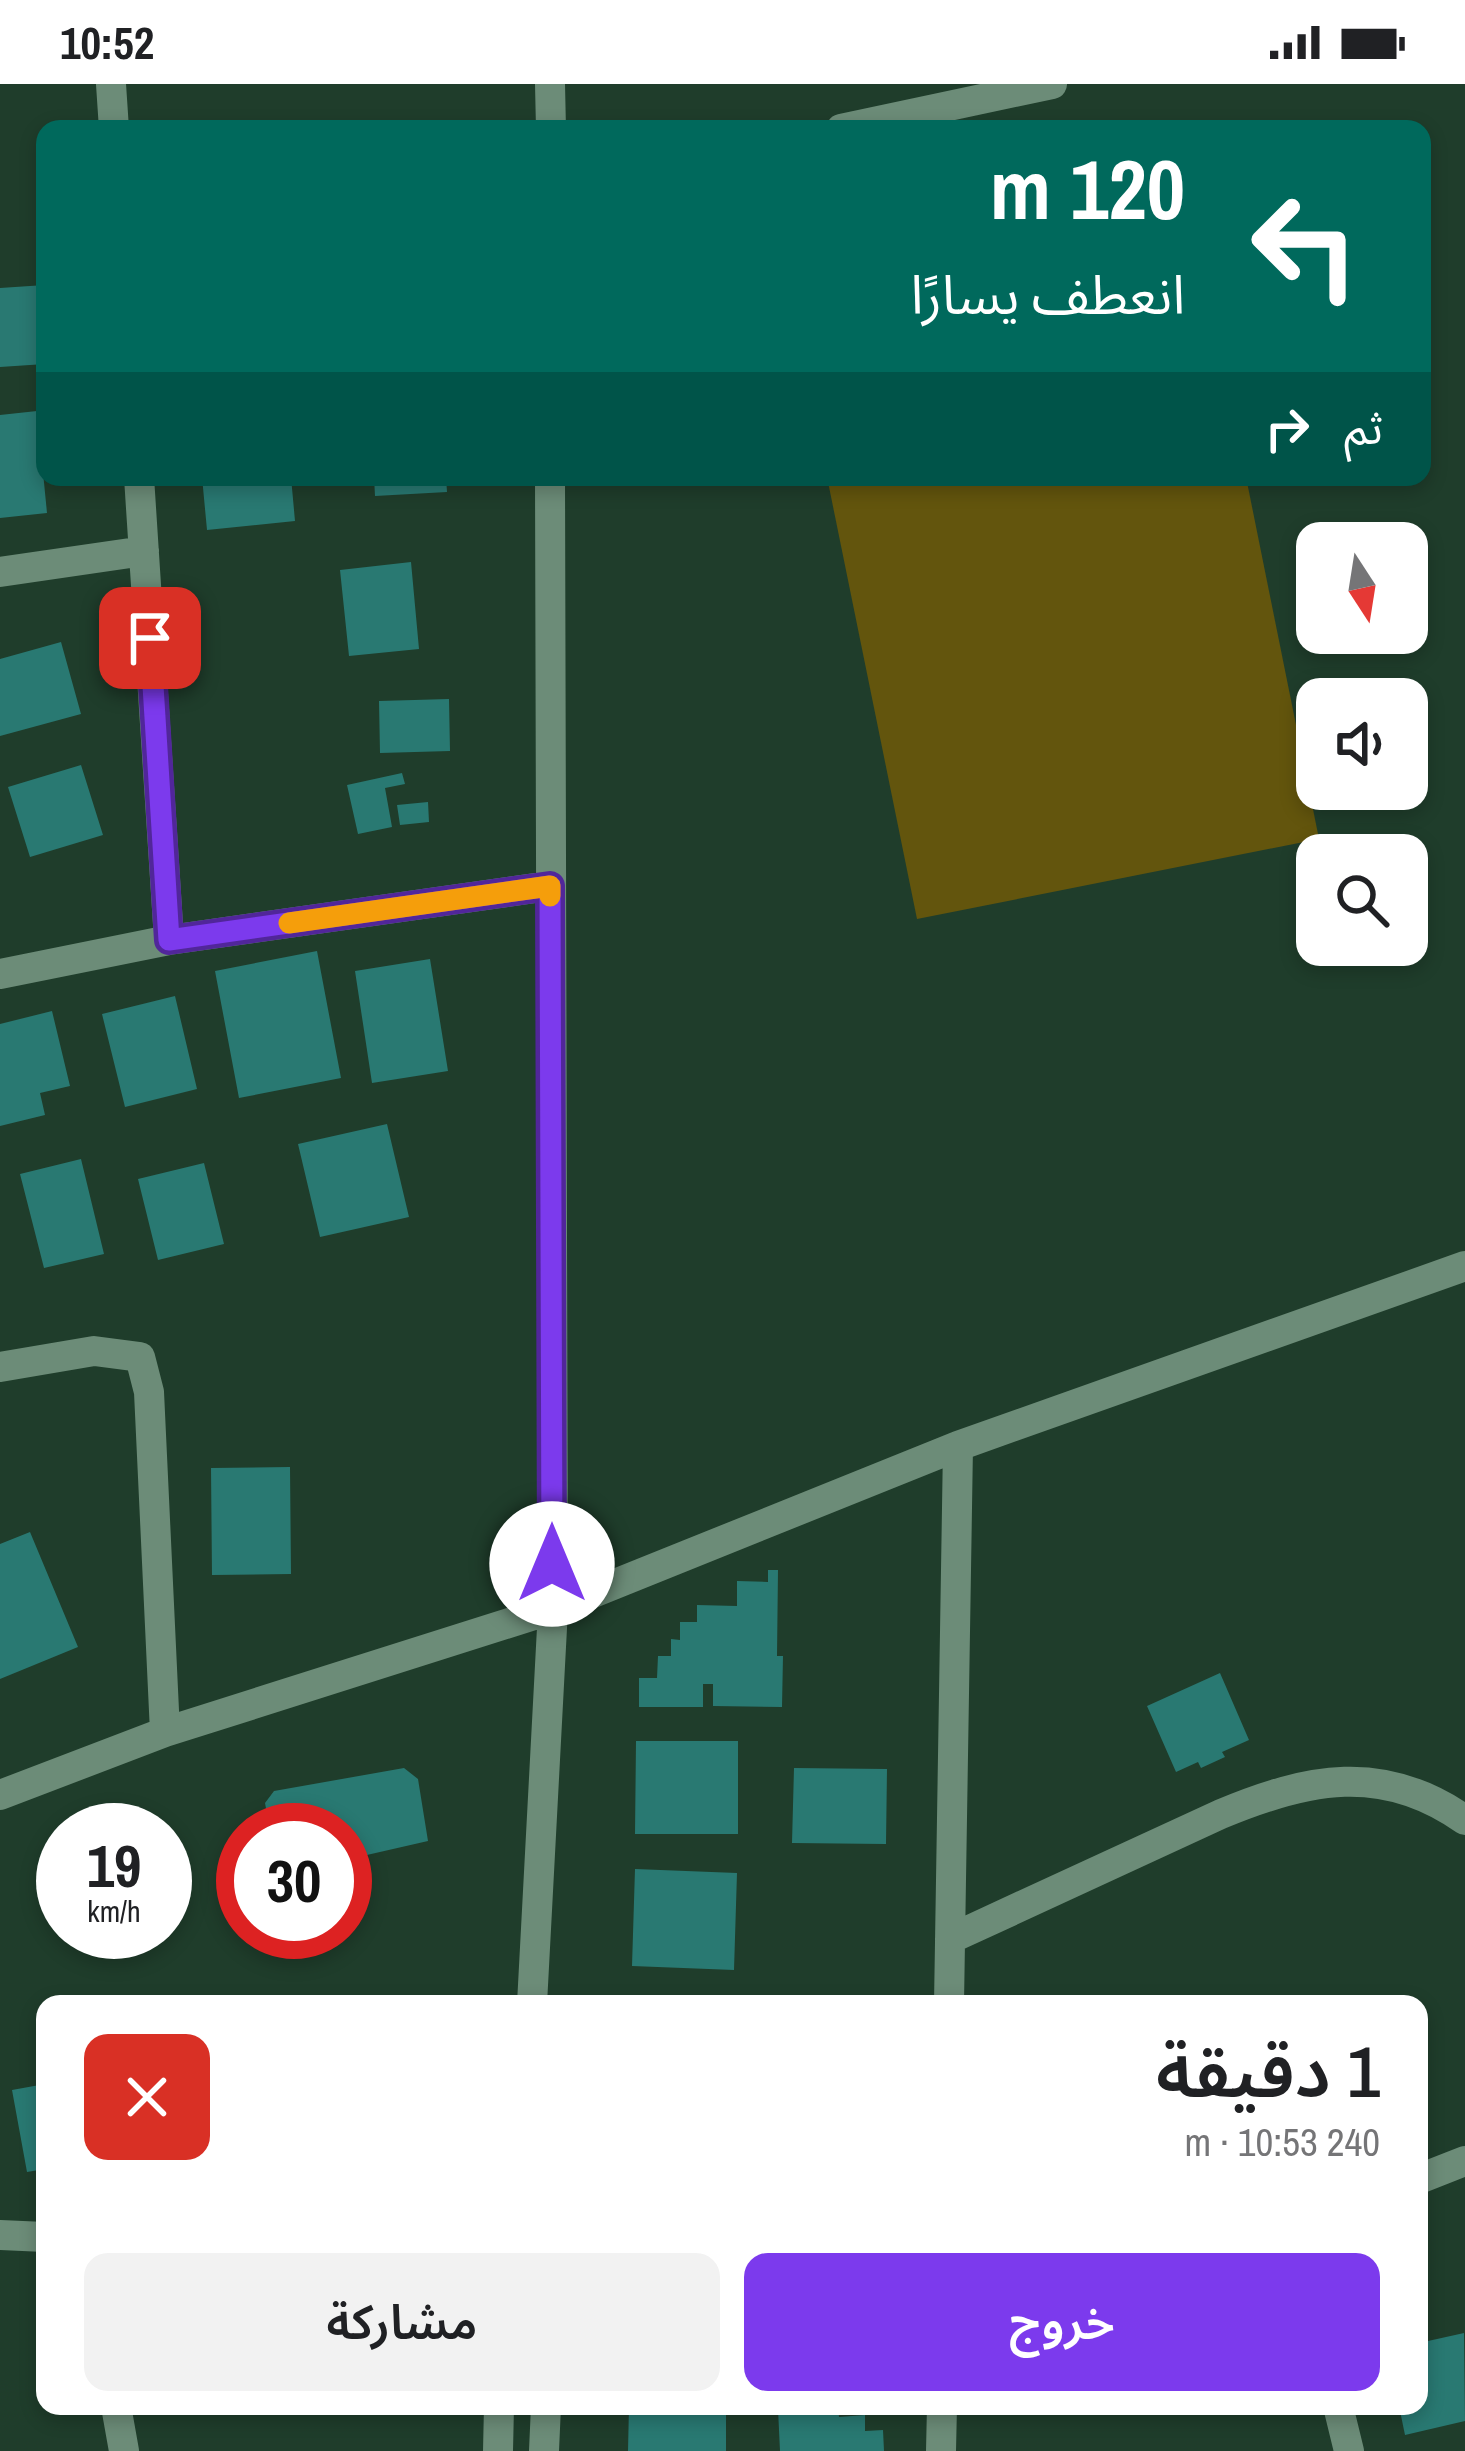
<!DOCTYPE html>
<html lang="ar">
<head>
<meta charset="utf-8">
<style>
	:root { --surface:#fff; --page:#f2f2f2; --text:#202124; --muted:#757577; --accent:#7c3aed }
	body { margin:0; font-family:"Archivo Narrow","Noto Sans Arabic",sans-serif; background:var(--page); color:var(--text); direction:rtl; height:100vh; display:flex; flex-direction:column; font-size:45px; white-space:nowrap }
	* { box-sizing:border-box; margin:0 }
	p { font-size:39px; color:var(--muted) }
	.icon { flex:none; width:66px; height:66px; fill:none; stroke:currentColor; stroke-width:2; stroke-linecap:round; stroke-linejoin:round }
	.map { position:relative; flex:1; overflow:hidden; direction:ltr }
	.panel { position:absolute; left:36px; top:1911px; width:1392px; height:420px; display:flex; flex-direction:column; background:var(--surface); border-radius:24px; box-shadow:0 6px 18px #0003; direction:rtl }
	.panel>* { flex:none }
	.guide { position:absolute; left:36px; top:36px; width:1395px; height:366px; border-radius:24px; box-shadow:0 6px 18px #0003; direction:rtl; background:#00695c; color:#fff; overflow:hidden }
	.needle { width:78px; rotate:168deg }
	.tools { position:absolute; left:1296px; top:438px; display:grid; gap:24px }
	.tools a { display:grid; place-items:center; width:132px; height:132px; border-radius:24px; background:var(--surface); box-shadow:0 6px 18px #0003; font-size:60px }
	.speed { position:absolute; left:36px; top:1719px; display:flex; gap:24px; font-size:60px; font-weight:700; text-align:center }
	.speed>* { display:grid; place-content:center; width:156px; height:156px; border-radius:50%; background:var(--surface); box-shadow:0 6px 18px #0003; line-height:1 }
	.speed small { font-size:30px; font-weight:400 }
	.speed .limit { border:18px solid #d22; background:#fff; color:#111 }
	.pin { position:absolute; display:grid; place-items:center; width:102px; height:102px; color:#fff; margin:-51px; border-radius:24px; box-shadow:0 6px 18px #0006 }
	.me { position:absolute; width:132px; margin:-66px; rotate:0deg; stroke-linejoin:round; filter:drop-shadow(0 0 9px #0008) }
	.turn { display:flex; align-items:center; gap:42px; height:252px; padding:0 48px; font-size:54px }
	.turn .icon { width:156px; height:156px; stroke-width:2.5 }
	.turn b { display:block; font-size:84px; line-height:102px }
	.then { display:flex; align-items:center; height:114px; padding:0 48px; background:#0003; gap:24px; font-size:45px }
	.round { display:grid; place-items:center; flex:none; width:126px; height:126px; border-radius:24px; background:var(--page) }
	.summary { display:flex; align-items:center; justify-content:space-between; height:204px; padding:0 48px }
	h1 { font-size:72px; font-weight:600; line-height:90px }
	.cta { display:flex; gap:24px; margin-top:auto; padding:24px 48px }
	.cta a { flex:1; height:138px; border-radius:24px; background:var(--accent); color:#fff; font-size:48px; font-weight:600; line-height:138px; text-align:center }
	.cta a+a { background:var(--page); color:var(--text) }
	.status { display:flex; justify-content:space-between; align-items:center; height:84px; padding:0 60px; background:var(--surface); direction:ltr }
	.status svg { height:33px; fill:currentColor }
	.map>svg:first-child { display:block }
</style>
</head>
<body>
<div class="status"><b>10:52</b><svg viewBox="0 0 49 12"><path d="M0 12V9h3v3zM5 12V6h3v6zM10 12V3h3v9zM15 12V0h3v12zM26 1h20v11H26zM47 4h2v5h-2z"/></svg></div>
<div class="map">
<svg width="1465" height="2367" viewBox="0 0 1465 2367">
	<rect width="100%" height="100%" fill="#1f3d2b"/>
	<!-- green -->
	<path fill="#63550d" d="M827,393H1246L1319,755L917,835Z"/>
	<!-- building -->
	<path fill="#297972" d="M45,201V280L0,283V204Z
		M37,327L47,429L0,434V331Z
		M202,393H291L295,437L207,446Z
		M374,393H446L447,408L375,412Z
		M411,478L419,565L349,572L340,486Z
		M61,558L81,630L0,652V575Z
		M449,615L450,667L380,669L379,617Z
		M81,681L103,751L30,773L8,703Z
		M402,689L405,700L385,704L392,743L358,750L347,701Z
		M428,718L429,738L400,741L397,721Z
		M317,867L341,994L239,1014L215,887Z
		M430,875L448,987L372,999L355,887Z
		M175,912L197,1005L125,1023L102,930Z
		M52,927L70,1002L40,1009L45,1031L0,1042V940Z
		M387,1040L409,1133L320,1153L298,1060Z
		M81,1075L104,1170L44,1184L20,1090Z
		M204,1079L224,1160L158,1176L138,1095Z
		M290,1383L291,1490L212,1491L211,1384Z
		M30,1448L78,1563L0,1595V1460Z
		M768,1486H778L777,1572H783L782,1623L713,1622V1600H703V1623H639V1594H657L658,1572H671V1555L680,1556V1538H697V1521L737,1522V1497L768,1498Z
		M1220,1589L1249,1656L1222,1668L1225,1673L1201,1684L1198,1678L1176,1688L1147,1622Z
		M636,1657H738V1750H635Z
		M404,1684L418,1695L428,1757L345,1776V1746H270L265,1719L274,1707Z
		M794,1684L887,1685L886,1760L792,1759Z
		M635,1785L737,1789L734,1886L632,1882Z
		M45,2000V2085L27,2088L12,2006Z
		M1464,2249L1465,2337L1405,2351L1399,2322H1419V2259Z
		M629,2322H726V2367H628Z
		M838,2322L839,2333L865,2331V2347L883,2346L884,2367H780L778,2325Z"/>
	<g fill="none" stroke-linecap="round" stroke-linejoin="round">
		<!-- street -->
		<path stroke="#6c8c78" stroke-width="30" d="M111,0L114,45
			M550,0L551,45
			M841,45L1052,0
			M139,393L169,856
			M0,488L144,467
			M0,890L169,856L549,802
			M0,1283L94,1267L140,1273L149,1308L165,1648
			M0,1711L165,1648L553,1525L958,1362L1465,1182
			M950,1855L1221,1730C1307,1694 1383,1678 1465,1736
			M532,1920L553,1525L550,393
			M949,1920L958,1362
			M1419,2095L1465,2077
			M0,2151L45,2153
			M116,2322L124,2367
			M1338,2322L1349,2367
			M498,2367L499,2322
			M544,2367L546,2322
			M941,2367L942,2322"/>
	</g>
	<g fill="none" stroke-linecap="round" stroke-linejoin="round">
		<defs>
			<path id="route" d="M150,554L169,856L550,802L552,1480"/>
		</defs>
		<!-- route casing -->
		<use href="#route" stroke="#51269a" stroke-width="30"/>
		<!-- route -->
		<use href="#route" stroke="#7c3aed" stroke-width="21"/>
		<!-- slow -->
		<path stroke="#f59e0b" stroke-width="21" d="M289,839L550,802V812"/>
	</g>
</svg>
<div class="tools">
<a><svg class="needle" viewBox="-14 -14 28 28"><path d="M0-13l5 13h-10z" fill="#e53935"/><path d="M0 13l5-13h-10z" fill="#757577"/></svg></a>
<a><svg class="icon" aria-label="sound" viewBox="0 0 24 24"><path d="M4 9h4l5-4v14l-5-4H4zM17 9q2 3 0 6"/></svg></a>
<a><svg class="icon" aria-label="search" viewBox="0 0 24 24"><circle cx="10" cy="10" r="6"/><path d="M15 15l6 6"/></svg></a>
</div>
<div class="speed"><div>19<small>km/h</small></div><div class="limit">30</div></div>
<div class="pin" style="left:150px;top:554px;background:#d93025"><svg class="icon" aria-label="arrive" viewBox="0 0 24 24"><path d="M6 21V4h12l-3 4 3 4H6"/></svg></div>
<svg class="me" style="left:552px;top:1480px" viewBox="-20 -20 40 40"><circle r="19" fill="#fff"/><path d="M0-13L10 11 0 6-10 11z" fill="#7c3aed"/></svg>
<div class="guide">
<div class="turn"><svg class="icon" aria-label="left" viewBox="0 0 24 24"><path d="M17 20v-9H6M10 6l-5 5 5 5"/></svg><div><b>120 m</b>انعطف يسارًا</div></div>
<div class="then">ثم<svg class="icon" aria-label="right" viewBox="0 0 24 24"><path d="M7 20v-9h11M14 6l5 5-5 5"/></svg></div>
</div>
<section class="panel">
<div class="summary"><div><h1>1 دقيقة</h1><p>240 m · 10:53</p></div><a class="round" style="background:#d93025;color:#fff"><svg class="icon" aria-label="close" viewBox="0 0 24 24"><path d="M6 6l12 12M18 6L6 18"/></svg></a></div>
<div class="cta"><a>خروج</a><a>مشاركة</a></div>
</section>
</div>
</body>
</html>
